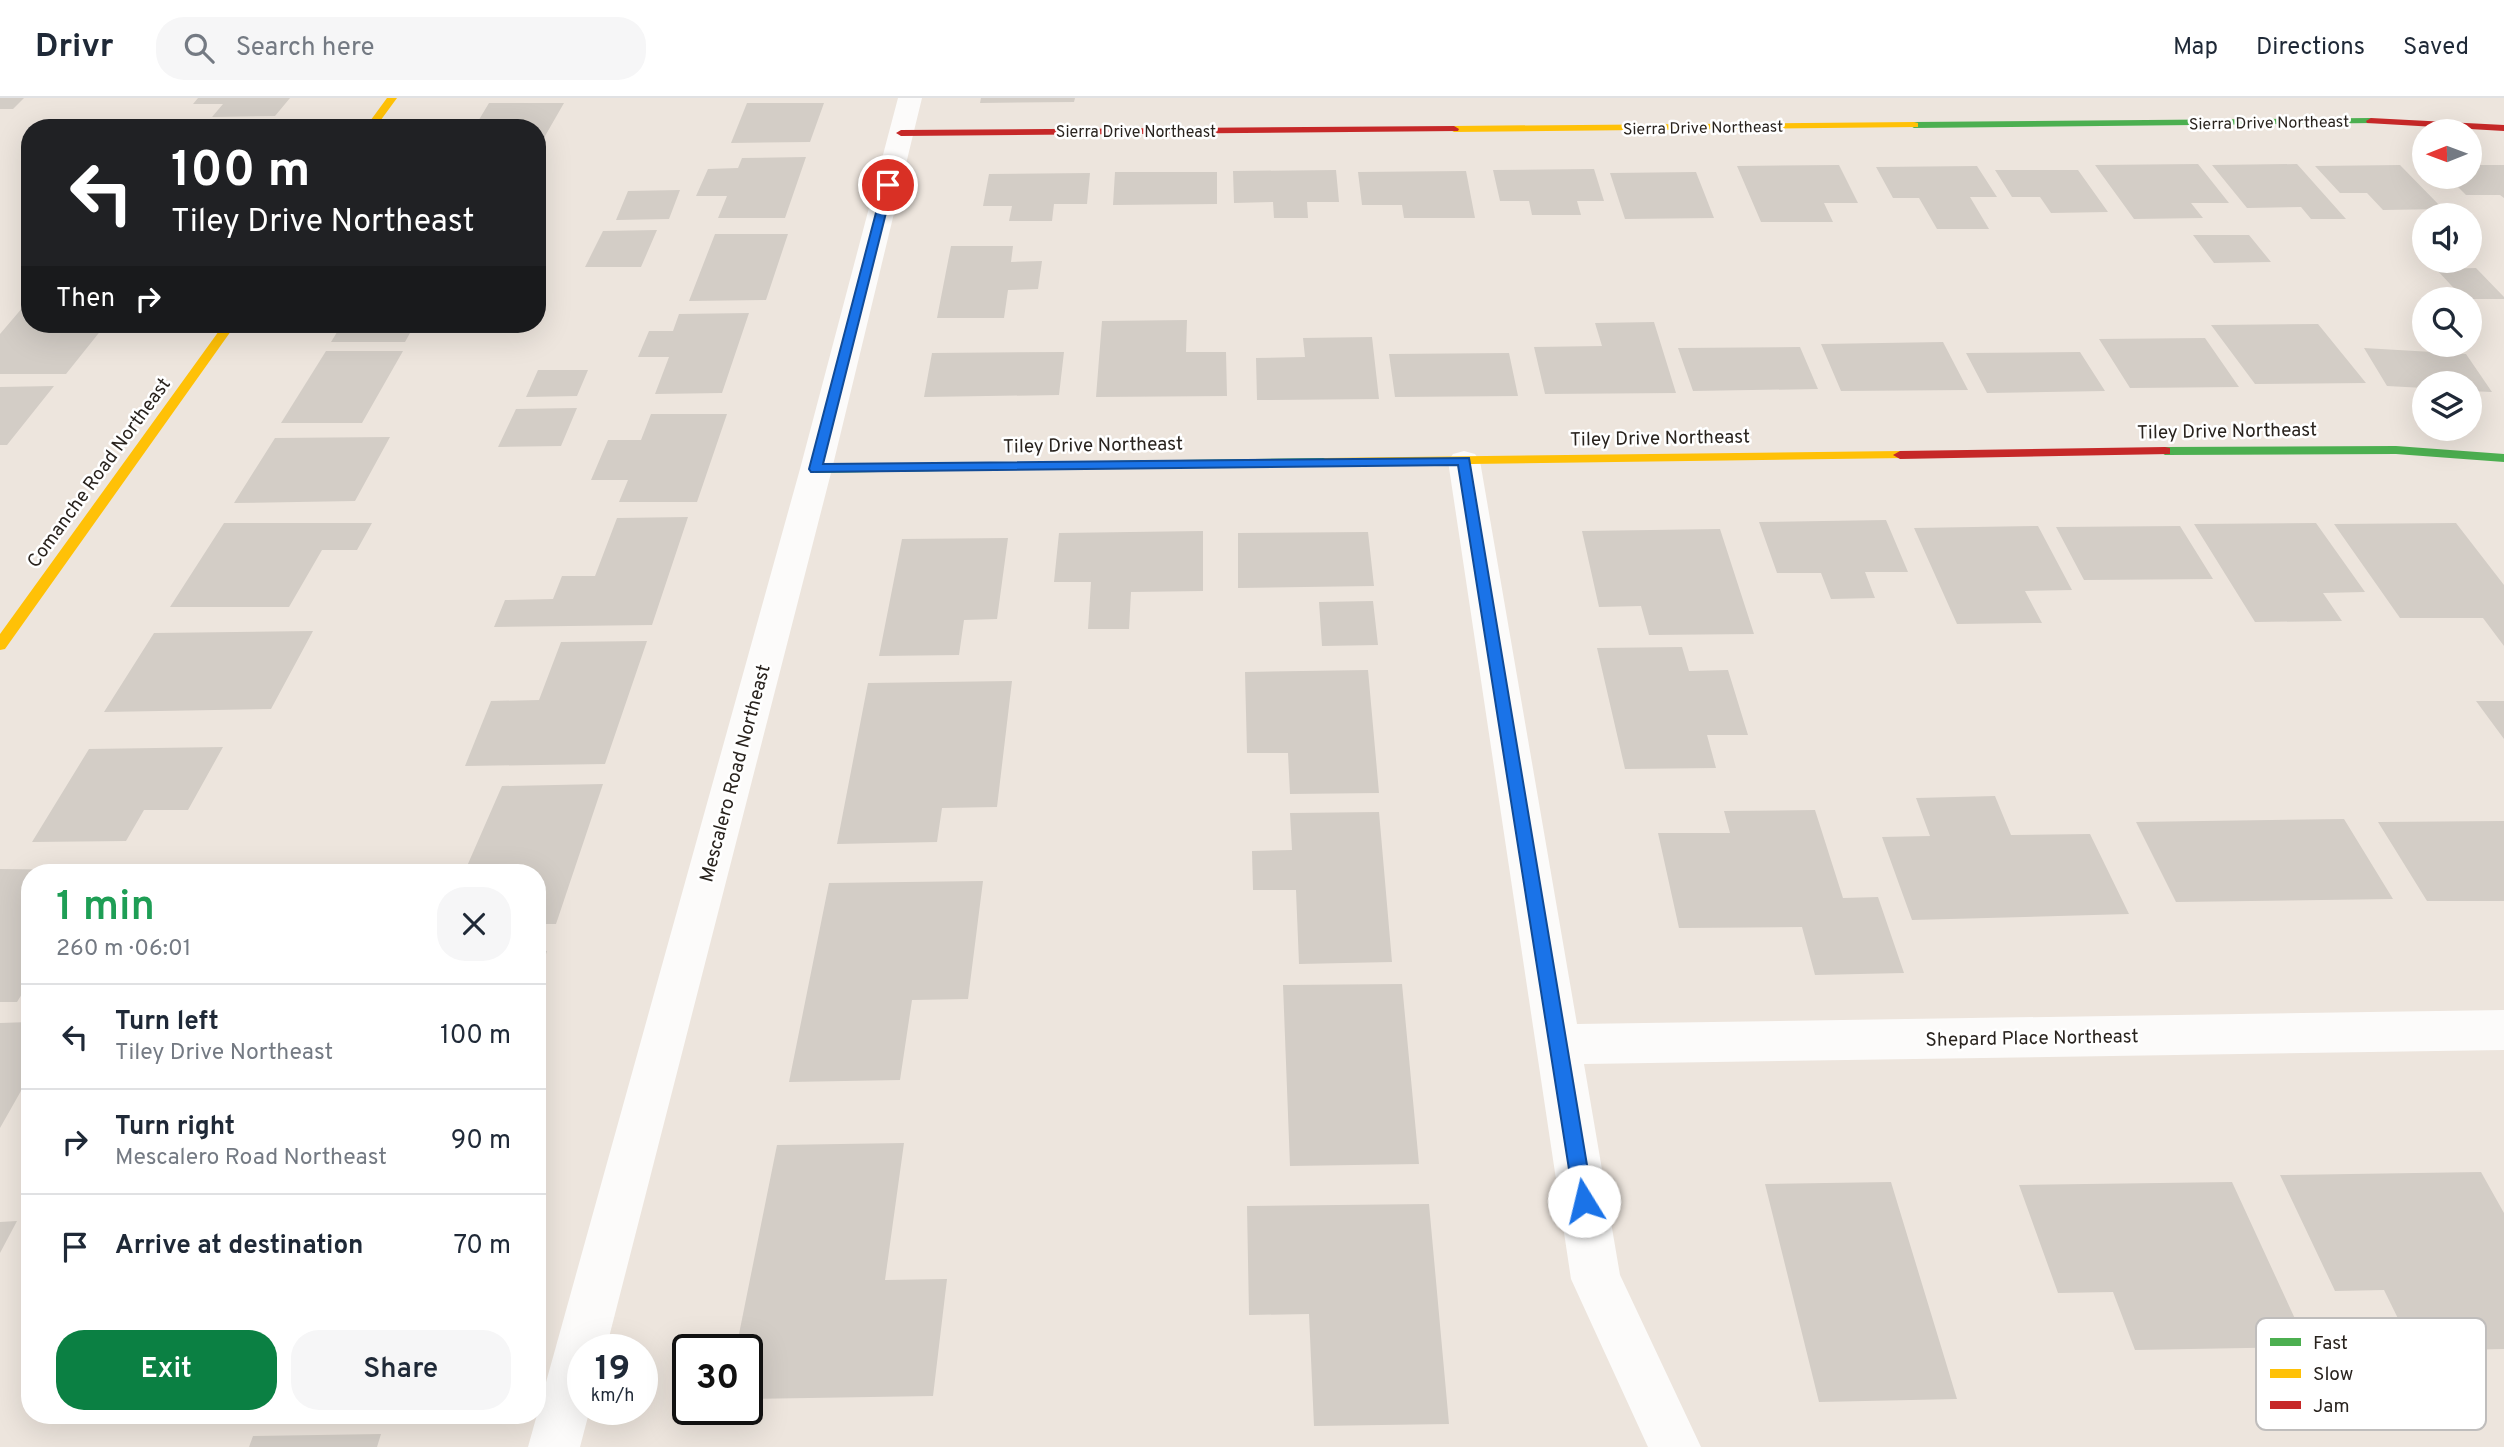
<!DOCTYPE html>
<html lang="en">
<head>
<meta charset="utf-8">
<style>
	:root { --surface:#fff; --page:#f6f6f7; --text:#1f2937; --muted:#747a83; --line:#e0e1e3; --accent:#0b8043 }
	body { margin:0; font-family:Overpass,sans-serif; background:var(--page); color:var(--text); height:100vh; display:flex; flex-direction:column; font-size:26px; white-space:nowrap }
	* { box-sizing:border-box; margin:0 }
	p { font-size:23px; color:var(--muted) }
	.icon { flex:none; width:38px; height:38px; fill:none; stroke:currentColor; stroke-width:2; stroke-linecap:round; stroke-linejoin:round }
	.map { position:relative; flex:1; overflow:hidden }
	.drawer { position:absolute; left:21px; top:766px; width:525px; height:560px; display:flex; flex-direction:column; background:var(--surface); border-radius:28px; box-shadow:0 7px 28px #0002 }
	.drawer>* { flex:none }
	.hud { position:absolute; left:21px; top:21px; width:525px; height:214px; border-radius:28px; box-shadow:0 7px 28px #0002; background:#202124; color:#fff; overflow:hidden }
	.needle { width:46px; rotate:269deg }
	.buttons { position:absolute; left:2412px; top:21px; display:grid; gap:14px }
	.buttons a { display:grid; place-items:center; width:70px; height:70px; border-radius:50%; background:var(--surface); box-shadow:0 7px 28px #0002; font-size:35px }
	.speed { position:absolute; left:567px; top:1236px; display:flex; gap:14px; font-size:35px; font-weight:700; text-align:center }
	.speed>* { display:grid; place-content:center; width:91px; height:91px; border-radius:50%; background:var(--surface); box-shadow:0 7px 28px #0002; line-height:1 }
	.speed small { font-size:18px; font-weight:400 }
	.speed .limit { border:4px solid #111; border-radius:10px; background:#fff; color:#111 }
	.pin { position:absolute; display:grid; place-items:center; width:60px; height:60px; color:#fff; margin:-30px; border:4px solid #fff; border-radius:50%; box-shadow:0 2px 7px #0007 }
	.me { position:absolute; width:77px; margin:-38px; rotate:351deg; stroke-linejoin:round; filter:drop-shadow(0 0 5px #0008) }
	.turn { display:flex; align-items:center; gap:24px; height:147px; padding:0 35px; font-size:32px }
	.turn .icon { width:91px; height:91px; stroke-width:2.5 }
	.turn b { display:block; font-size:49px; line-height:60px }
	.then { display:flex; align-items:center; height:66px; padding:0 35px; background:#0003; gap:14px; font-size:26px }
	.round { display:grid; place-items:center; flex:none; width:74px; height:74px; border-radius:28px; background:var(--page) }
	.head { display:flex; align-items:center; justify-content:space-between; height:119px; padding:0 35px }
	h1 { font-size:42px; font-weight:600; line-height:52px; color:#1e9e55 }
	.cta { display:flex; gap:14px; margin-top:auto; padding:14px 35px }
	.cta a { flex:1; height:80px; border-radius:28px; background:var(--accent); color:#fff; font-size:28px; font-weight:600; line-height:80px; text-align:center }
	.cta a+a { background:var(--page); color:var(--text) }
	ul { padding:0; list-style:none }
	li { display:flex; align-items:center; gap:21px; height:105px; padding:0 35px; border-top:2px solid var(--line) }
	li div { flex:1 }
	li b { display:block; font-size:26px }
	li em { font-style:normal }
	header { display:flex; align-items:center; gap:42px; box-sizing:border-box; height:98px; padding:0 35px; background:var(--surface); border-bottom:2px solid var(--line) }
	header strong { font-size:33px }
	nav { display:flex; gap:38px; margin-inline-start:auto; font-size:24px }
	.search { width:490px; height:63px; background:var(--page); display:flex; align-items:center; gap:18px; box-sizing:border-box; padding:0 24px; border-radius:28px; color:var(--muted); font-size:26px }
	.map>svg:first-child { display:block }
</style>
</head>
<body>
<header>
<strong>Drivr</strong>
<div class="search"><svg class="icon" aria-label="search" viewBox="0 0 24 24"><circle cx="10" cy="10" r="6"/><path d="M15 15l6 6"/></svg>Search here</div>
<nav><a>Map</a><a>Directions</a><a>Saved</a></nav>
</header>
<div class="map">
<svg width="2504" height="1349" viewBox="0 0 2504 1349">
	<rect width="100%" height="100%" fill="#ede5dd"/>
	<!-- building -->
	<path fill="#d3cdc6" d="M0,0H24L13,11H0Z
		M198,0H290L275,18L212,19L223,6H193Z
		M981,0H1075L1074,4L980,5Z
		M489,5H564L537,52V30H474Z
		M747,5H824L810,44L731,45Z
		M261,25L257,30H168L171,26Z
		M806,59L785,120H718L727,98H696L708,71L738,70L742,60Z
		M2198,66L2229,105H2191L2203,120L2134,121L2095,67Z
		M2297,66L2346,121H2311L2301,109L2247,110L2212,67Z
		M1839,67L1858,105H1824L1833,124H1761L1737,68Z
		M2400,67L2443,111L2383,112L2367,95H2340L2315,68Z
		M2469,67H2504V100L2500,97H2466L2448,79H2469Z
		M1977,68L1997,99H1970L1989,131H1937L1919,100H1893L1876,69Z
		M1594,71L1604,103H1577L1581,117H1532L1529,103H1500L1493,72Z
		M1336,72L1339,104H1307L1308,120H1274L1273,104L1234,105L1233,73Z
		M1995,72H2078L2108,114L2051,115L2040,99H2012Z
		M1466,73L1475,120H1404L1402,107H1362L1358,74Z
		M1115,74H1217V106L1113,107Z
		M1696,74L1714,120L1625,121L1610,75Z
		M1090,75L1087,106H1054L1052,123H1009L1012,108H983L989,76Z
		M680,92L669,121L616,122L628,93Z
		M657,132L641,169H585L603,133Z
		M715,136H788L766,202L689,203Z
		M2193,137H2249L2271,164L2214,165Z
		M951,148H1013L1011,164L1042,163L1038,191L1008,192L1004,220H937Z
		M2476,170L2504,199V201H2464L2436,171Z
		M23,209H30V226H106L66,276H0V236Z
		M749,215L722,295L655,296L669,259H638L649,233H673L679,216Z
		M1187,222L1186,254H1226L1227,298L1096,299L1102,223Z
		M1654,224L1676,295L1545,296L1534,249L1602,248L1595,225Z
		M342,226H415L405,244H331Z
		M2318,226L2366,285L2255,286L2211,227Z
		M1372,239L1379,301L1257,302L1256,260L1305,259L1303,240Z
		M2205,240L2239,289L2130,290L2099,241Z
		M1943,244L1968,292L1841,293L1821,246Z
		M1800,249L1818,291L1693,293L1678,250Z
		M2364,250L2466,256L2492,294L2469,293V285H2424V290L2387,288Z
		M326,253H403L362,325H281Z
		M1064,254L1059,297L924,299L932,255Z
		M2080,254L2105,293L1987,295L1966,255Z
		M1509,255L1518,298L1395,299L1389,256Z
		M538,272H588L577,298L526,299Z
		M54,288L7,347H0V289Z
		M577,310L561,348L498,349L516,311Z
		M651,316H727L697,404H619L628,382H591L608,342H641Z
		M390,339L355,403L234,405L275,340Z
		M688,419L652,527L494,529L505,502L553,501L562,478H595L617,420Z
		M1886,422L1908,474H1865L1875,500L1831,501L1821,475H1777L1759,424Z
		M224,425H372L357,452H322L289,509H170Z
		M2316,425L2365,494L2323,495L2342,523L2255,524L2194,426Z
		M2456,425L2504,487V548L2483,520H2400L2334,426Z
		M2038,428L2072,492L2025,493L2042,525L1957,526L1914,430Z
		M2180,428L2213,481L2084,482L2056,429Z
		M1720,431L1754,536L1649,537L1641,508L1599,509L1582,433Z
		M1203,433V493L1131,494L1129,531H1088L1091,484H1054L1059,435Z
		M1368,434L1374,488L1238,490V435Z
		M1008,440L997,521L964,522L959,557L879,558L902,441Z
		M1373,503L1378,547L1322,548L1319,504Z
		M313,533L271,611L104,614L154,535Z
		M647,543L605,666L465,668L491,603L539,602L561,544Z
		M1682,549L1689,573L1728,572L1748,637H1707L1716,670L1625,671L1597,550Z
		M1368,572L1379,695L1290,696L1288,655H1247L1245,574Z
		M1012,583L997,709L942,710L937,744L837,746L868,585Z
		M2476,603H2504V641Z
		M223,649L188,712H144L126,743L32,744L89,651Z
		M603,686L556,826H537V775H464L502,688Z
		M1995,698L2011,737L2090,736L2129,816L1912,822L1882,739L1930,738L1916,700Z
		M1815,712L1843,800L1878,799L1904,875L1815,877L1802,829L1679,830L1658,735H1730L1724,713Z
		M1379,714L1392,864L1299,866L1296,792H1253L1252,753L1292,752L1290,715Z
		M2344,721L2393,801L2176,804L2136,724Z
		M2504,723V803H2427L2378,724Z
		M0,771L91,772L89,775H30V883L17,904H0Z
		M983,783L968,901L912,902L900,982L789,984L829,785Z
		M537,853H547L538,882L537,881Z
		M1402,886L1419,1066L1290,1068L1283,887Z
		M30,924V977L0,1030V925Z
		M904,1045L885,1182L947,1181L933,1298L747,1301V1251H736L777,1047Z
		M2481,1074L2504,1115V1251L2414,1253L2384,1192L2335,1193L2280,1077Z
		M1891,1084L1957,1301L1819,1304L1765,1086Z
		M2232,1084L2308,1249L2135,1252L2113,1194L2058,1195L2019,1087Z
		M1429,1106L1449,1326L1314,1328L1309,1216L1249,1217L1247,1108Z
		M17,1123L0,1155V1124Z
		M381,1336L377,1349H249L253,1338Z"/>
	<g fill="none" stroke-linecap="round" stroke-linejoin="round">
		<!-- street -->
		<path fill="#fcfbfa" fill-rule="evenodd" d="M898,0H922L832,371L606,1251H583V1311H590L580,1349H528L800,371Z
			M1464,353L1475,356L1480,363L1577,926L2504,912V952L1584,966L1620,1177L1701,1349H1648L1571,1181L1448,363L1453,356Z"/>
		<!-- fast -->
		<path fill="#4caf50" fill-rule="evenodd" d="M2371,20L2376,23L2375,25L1914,30L1909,27L1914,24Z
			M2396,348L2504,356V364L2396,356L2165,357L2159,353L2165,349Z
			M1325,360L1332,364L1330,367L816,375L809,371L816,367Z"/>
		<!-- slow -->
		<path fill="#ffc107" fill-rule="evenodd" d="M387,0H397L375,30H365Z
			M1914,24L1918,25V29L1454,34L1449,31L1454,28Z
			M224,226H236L5,551L0,552V536Z
			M1900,353L1907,357L1905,360L1325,368L1318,364L1325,360Z"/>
		<!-- jam -->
		<path fill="#c62828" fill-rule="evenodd" d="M2371,20L2504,27V33L2367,25L2366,23Z
			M1454,28L1459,31L1458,33L901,38L896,35L901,32Z
			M2165,349L2170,350V356L1900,361L1893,357L1900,353Z"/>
	</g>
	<!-- route -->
	<path fill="#1a73e8" stroke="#114b97" stroke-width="2" d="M884,84L893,87L823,366L1469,360L1593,1103L1591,1109L1584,1112L1577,1109L1574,1103L1458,367L811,374L809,371Z"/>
	<g text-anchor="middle" stroke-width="5" stroke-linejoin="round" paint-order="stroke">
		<!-- far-street labels -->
		<g font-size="16" fill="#29231e" stroke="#fff">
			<text transform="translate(2269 24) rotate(-1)" y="6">Sierra Drive Northeast</text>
			<text transform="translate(1703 29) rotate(-1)" y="6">Sierra Drive Northeast</text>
			<text x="1136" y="39">Sierra Drive Northeast</text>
		</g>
		<!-- street labels -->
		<g font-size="19" fill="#29231e" stroke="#fff">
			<text transform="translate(2227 332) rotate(-1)" y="7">Tiley Drive Northeast</text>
			<text transform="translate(1660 339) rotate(-1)" y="7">Tiley Drive Northeast</text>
			<text transform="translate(1093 346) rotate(-1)" y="7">Tiley Drive Northeast</text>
			<text transform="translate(98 374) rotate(-54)" y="7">Comanche Road Northeast</text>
			<text transform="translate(734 675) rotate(-75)" y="7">Mescalero Road Northeast</text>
			<text transform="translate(2032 939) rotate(-1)" y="7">Shepard Place Northeast</text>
		</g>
	</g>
	<!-- legend -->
	<rect x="2256" y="1220" width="230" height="112" rx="10" fill="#fff" stroke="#bfbdbc" stroke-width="2"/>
	<rect x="2270" y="1240" width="31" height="8" fill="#4caf50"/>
	<rect x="2270" y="1271" width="31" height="9" fill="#ffc107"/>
	<rect x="2270" y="1303" width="31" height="8" fill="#c62828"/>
	<g font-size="19" fill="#29231e">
		<text x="2313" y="1251">Fast</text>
		<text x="2313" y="1282">Slow</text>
		<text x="2313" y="1314">Jam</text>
	</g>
</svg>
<div class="buttons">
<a><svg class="needle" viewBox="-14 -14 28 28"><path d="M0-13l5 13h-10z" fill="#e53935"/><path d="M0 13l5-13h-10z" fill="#747a83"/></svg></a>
<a><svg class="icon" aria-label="sound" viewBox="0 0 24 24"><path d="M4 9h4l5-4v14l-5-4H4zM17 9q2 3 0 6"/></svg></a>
<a><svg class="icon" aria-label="search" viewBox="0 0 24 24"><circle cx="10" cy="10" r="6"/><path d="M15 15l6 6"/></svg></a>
<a><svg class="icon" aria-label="layers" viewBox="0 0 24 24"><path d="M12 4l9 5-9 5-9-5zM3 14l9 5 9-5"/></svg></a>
</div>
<div class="speed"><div>19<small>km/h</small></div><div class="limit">30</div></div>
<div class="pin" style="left:888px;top:87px;background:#d93025"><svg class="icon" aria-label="arrive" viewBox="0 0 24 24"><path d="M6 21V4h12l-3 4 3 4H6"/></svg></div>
<svg class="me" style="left:1584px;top:1103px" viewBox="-20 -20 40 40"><circle r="19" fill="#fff"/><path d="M0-13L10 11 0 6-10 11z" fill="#1a73e8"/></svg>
<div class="hud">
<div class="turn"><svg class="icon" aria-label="left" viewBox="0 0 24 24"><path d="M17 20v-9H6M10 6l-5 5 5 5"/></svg><div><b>100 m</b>Tiley Drive Northeast</div></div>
<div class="then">Then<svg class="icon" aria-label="right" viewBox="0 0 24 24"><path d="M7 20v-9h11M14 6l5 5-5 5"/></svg></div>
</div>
<section class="drawer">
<div class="head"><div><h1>1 min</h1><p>260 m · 06:01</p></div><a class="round"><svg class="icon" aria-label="close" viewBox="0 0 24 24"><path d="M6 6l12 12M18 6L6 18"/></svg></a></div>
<ul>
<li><svg class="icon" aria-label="left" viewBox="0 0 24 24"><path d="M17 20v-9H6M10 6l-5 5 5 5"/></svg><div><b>Turn left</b><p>Tiley Drive Northeast</p></div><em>100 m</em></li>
<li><svg class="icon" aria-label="right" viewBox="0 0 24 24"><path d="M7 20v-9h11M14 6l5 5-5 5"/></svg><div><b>Turn right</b><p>Mescalero Road Northeast</p></div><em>90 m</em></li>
<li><svg class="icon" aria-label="arrive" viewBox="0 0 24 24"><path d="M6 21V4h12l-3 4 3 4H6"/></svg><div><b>Arrive at destination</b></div><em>70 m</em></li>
</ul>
<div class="cta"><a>Exit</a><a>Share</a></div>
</section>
</div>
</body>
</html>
